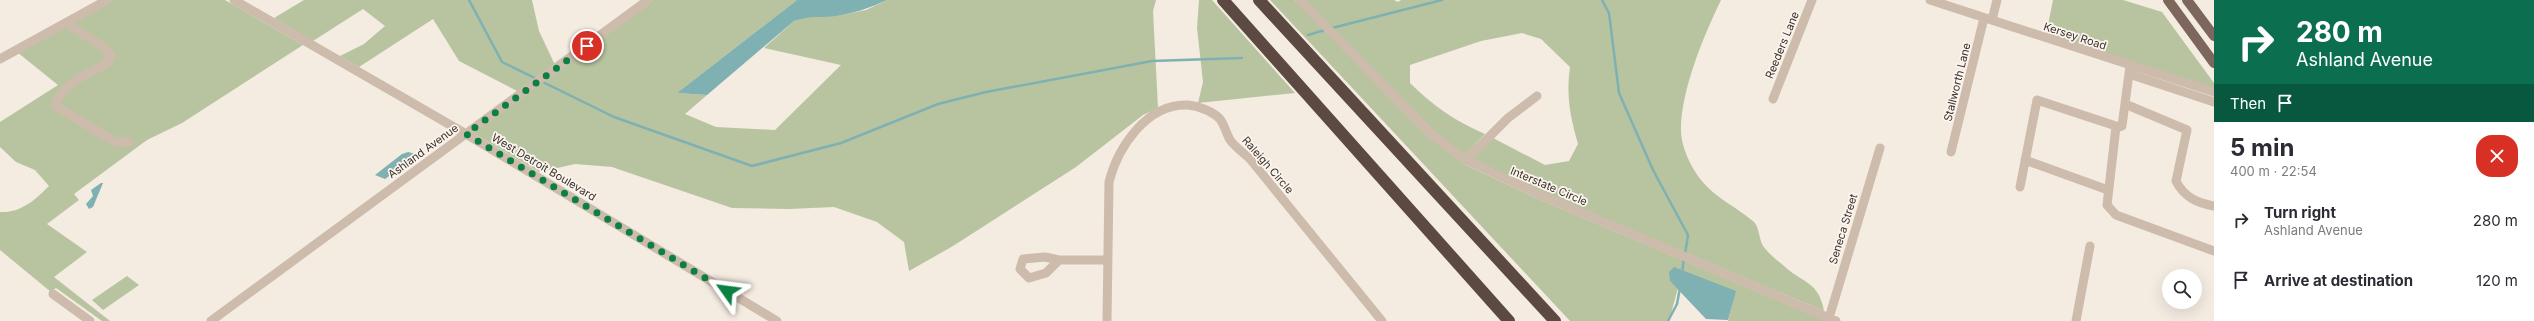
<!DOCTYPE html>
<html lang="en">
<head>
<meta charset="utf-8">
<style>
	:root { --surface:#fff; --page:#f2f2f3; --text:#2b2b33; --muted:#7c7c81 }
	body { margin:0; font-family:Inter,sans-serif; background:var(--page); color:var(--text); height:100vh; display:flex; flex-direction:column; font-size:15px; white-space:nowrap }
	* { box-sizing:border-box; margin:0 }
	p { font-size:13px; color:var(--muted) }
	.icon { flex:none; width:22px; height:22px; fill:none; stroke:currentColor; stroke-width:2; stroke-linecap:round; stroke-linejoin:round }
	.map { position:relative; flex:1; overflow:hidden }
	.drawer { display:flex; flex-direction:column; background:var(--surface); width:320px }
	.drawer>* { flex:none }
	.banner { background:#0b6e4f; color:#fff; overflow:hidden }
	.fabs { position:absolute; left:2162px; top:269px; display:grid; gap:8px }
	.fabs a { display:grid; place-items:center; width:40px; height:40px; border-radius:50%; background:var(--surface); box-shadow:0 4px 16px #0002; font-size:20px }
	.pin { position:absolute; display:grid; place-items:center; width:34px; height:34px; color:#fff; margin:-17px; border:2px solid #fff; border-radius:50%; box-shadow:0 1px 4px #0007 }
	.me { position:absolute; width:44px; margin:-22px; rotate:301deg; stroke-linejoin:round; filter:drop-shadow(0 0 3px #0008) }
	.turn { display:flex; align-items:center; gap:14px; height:84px; padding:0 16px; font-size:18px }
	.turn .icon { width:52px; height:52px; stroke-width:2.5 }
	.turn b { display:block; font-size:28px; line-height:34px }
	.then { display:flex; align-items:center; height:38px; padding:0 16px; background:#0003; gap:8px; font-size:15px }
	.round { display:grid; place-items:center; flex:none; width:42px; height:42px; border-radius:16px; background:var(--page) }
	.summary { display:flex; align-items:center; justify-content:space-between; height:68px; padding:0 16px }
	h1 { font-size:24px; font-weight:700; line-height:30px }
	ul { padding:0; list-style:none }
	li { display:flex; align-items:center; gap:12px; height:60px; padding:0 16px }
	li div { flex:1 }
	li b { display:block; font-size:15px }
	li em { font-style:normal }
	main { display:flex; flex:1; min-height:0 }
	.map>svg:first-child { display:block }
</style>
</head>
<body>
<main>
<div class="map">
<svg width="2214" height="321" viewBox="0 0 2214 321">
	<rect width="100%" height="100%" fill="#f4ebe1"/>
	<!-- green -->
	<path fill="#b8c4a0" d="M112,0H225L303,45L182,123L147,140L74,194L79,200L47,224L87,252L54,277L110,321H102L56,288L51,292L0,250V212C21,213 35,200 49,186L35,170L16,162L0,147V122L58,85L17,52Z
		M304,0H532L539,31L555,65L519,92L459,61L433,19L359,67L340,56L364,44L385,26L363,9L313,41L274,18Z
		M653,0H797L677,93L707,95L685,114L716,127L775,130L841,65L764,48L794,21L810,16H835L866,10L887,0H1156L1153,11L1158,108L1143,115L1076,167L953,246L909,271L904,242L877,222L834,207L789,209L732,208L612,167L575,164L539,172L473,133Z
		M1199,0H1212L1295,93L1198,103L1203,82L1197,28Z
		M1270,0H1295L1427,136L1466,165L1536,198L1826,321H1728L1735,291L1670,281L1678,288L1669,321H1570Z
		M1305,0H1394L1398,2L1401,0H1721C1704,35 1682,88 1681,127C1680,145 1690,166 1701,180C1715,198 1737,207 1754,222C1759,227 1759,238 1762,244C1766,252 1777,260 1784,266C1802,283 1819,281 1824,311L1540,191L1472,160L1493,138L1545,165L1569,161L1578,144C1570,115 1566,96 1570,67L1541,39L1522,33L1481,41L1410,65V83C1433,106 1455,121 1485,134L1465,155L1444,141Z
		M2053,0H2123L2162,12L2214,83V89L2046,35Z
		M127,276L139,285L103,310L92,300Z"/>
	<!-- water -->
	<path fill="#7fb0b2" d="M797,0H887C870,8 854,13 836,16C820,18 812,15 794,21L707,95L677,93Z
		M408,152L416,154V157L385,179L375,175L402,154Z
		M101,183H103L93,207L89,209L86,204L93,196L91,190Z
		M1674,267L1736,291L1728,320L1706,319L1670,281L1669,272Z"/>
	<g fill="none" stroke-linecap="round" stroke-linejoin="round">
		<!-- stream -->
		<path stroke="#7fb0b2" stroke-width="2.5" d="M469,0L502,62L614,117L752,166L841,143L938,104L986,92L1152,61L1242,58
			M1602,0L1609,13L1619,93L1653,170L1688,235L1685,254
			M1332,28L1442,0
			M1308,35L1325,30
			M1682,273L1684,258
			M1668,321L1677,304L1680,288"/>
		<!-- minor -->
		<path stroke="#cdbbac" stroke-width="9" d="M234,0L466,134L777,321
			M1300,0L1431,134L1466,160L1538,194L1836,321
			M1930,0L2214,92
			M1992,20L1997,0
			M66,23L103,47L111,56L108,63C90,73 61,83 55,106L116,142H129
			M0,59L107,0
			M2129,74L2214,102
			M1773,99L1812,0
			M2125,104L2187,130L2176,181C2184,197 2197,203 2214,206
			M2116,127L2107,205L2116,215L2214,251
			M1951,152L1984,18
			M1466,160L1508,118L1537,96
			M2025,160L2108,190
			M2020,187L2037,100L2119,127L2122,126L2130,66
			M1045,257L1059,260L1046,273L1029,278L1020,269L1023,259Z
			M1059,260H1108
			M53,294L90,321
			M1829,318L1880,148
			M211,321L648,0
			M1107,321L1109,182C1118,147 1147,103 1188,105C1198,106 1212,111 1219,118C1224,123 1226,133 1230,140C1235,147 1244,153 1250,159L1382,321
			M2076,321L2090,246"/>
		<!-- major -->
		<path stroke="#7d675c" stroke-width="10" d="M2168,0L2214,63
			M2187,0L2214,36"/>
		<!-- highway -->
		<path stroke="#5c4a42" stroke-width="12" d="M1223,0L1509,321
			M1259,0L1555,321"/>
	</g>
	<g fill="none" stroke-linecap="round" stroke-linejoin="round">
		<!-- route -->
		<path stroke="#0b8043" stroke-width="7" stroke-dasharray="0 12.6" d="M587,46L466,134L727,291"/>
	</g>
	<g text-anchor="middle" stroke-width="3.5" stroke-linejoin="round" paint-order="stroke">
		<!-- street labels -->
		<g font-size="11" fill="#3b302b" stroke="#fbf5ee">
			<text transform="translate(2075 36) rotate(18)" y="4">Kersey Road</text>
			<text transform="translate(1782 45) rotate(-68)" y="4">Reeders Lane</text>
			<text transform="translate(1957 82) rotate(-76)" y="4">Stallworth Lane</text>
			<text transform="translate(423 151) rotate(-36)" y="4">Ashland Avenue</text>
			<text transform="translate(1268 165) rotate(49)" y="4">Raleigh Circle</text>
			<text transform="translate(544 167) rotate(31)" y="4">West Detroit Boulevard</text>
			<text transform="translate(1549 186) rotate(23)" y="4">Interstate Circle</text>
			<text transform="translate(1843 229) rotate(-73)" y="4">Seneca Street</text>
		</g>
	</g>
</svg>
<div class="fabs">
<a><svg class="icon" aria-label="search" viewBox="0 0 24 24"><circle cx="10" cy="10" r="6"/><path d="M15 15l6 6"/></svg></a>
</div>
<div class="pin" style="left:587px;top:46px;background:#d93025"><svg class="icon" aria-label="arrive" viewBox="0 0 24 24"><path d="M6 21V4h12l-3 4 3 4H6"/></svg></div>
<svg class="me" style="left:727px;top:291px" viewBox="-20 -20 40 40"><path d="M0-17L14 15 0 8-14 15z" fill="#0b8043" stroke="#fff" stroke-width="4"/></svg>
</div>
<section class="drawer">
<div class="banner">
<div class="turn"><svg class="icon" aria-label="right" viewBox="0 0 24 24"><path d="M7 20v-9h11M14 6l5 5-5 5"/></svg><div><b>280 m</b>Ashland Avenue</div></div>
<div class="then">Then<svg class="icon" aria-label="arrive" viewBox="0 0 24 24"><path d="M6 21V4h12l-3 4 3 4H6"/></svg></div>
</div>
<div class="summary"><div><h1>5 min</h1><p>400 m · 22:54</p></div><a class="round" style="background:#d93025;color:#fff"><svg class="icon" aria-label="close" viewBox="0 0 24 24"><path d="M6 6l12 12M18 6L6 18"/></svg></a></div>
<ul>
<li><svg class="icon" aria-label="right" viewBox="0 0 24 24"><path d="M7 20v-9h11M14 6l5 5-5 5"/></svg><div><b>Turn right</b><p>Ashland Avenue</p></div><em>280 m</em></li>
<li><svg class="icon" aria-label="arrive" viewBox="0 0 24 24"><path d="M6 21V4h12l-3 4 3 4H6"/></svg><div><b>Arrive at destination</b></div><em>120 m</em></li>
</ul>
</section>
</main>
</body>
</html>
